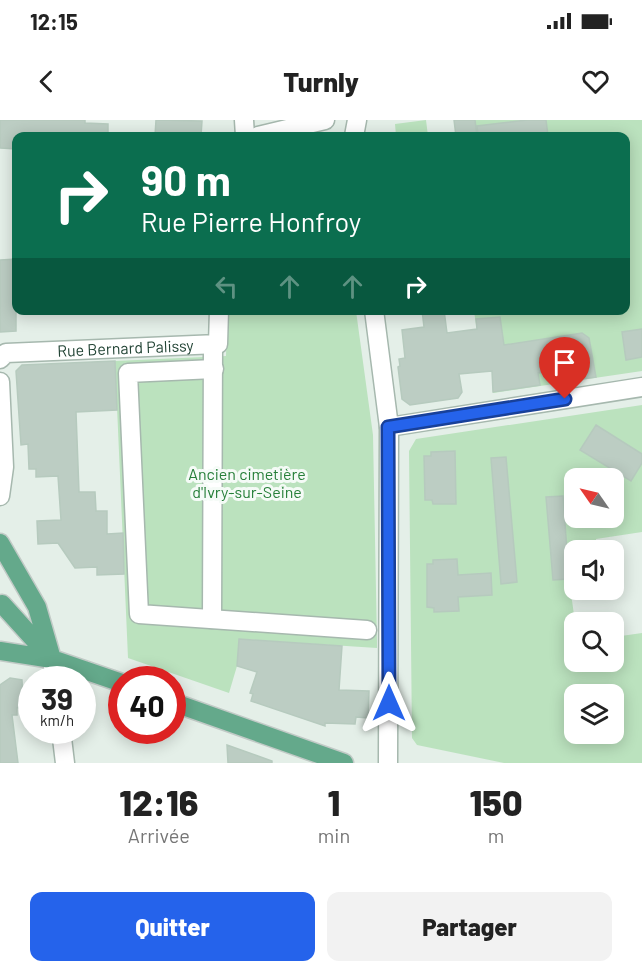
<!DOCTYPE html>
<html lang="fr">
<head>
<meta charset="utf-8">
<style>
	:root { --surface:#fff; --page:#f2f2f2; --text:#222; --muted:#767676; --accent:#2563eb }
	body { margin:0; font-family:Barlow,sans-serif; background:var(--page); color:var(--text); height:100vh; display:flex; flex-direction:column; font-size:22px; white-space:nowrap }
	* { box-sizing:border-box; margin:0 }
	p { font-size:20px; color:var(--muted) }
	.icon { flex:none; width:33px; height:33px; fill:none; stroke:currentColor; stroke-width:2; stroke-linecap:round; stroke-linejoin:round }
	.map { position:relative; height:643px; overflow:hidden }
	.drawer { display:flex; flex-direction:column; background:var(--surface); flex:1 }
	.drawer>* { flex:none }
	.top-card { position:absolute; left:12px; top:12px; width:618px; height:183px; border-radius:12px; box-shadow:0 3px 15px #0003; background:#0b6e4f; color:#fff; overflow:hidden }
	.needle { width:39px; rotate:304deg }
	.buttons { position:absolute; left:564px; top:348px; display:grid; gap:12px }
	.buttons a { display:grid; place-items:center; width:60px; height:60px; border-radius:12px; background:var(--surface); box-shadow:0 3px 15px #0003; font-size:30px }
	.speed { position:absolute; left:18px; top:546px; display:flex; gap:12px; font-size:30px; font-weight:700; text-align:center }
	.speed>* { display:grid; place-content:center; width:78px; height:78px; border-radius:50%; background:var(--surface); box-shadow:0 3px 15px #0003; line-height:1 }
	.speed small { font-size:15px; font-weight:400 }
	.speed .limit { border:9px solid #d22; background:#fff; color:#111 }
	.pin { position:absolute; display:grid; place-items:center; width:51px; height:51px; color:#fff; margin:-62px -26px; border-radius:50% 50% 50% 0; rotate:-45deg; box-shadow:0 0 6px #0007 }
	.pin .icon { rotate:45deg }
	.me { position:absolute; width:66px; margin:-33px; rotate:0deg; stroke-linejoin:round; filter:drop-shadow(0 0 4px #0008) }
	.turn { display:flex; align-items:center; gap:21px; height:126px; padding:0 30px; font-size:27px }
	.turn .icon { width:78px; height:78px; stroke-width:2.5 }
	.turn b { display:block; font-size:42px; line-height:51px }
	.lanes { display:flex; align-items:center; height:57px; padding:0 30px; background:#0003; justify-content:center; gap:30px; direction:ltr }
	.lanes .off { opacity:.35 }
	.eta { display:flex; justify-content:space-evenly; align-items:center; height:102px; text-align:center }
	.eta b { font-size:36px; font-weight:800; line-height:42px }
	.action { display:flex; gap:12px; margin-top:auto; padding:12px 30px }
	.action a { flex:1; height:69px; border-radius:12px; background:var(--accent); color:#fff; font-size:24px; font-weight:800; line-height:69px; text-align:center }
	.action a+a { background:var(--page); color:var(--text) }
	.status { display:flex; justify-content:space-between; align-items:center; height:42px; padding:0 30px; background:var(--surface); direction:ltr }
	.status svg { height:16px; fill:currentColor }
	header { display:flex; justify-content:space-between; align-items:center; height:78px; padding:0 30px; background:var(--surface); font-size:27px; font-weight:800 }
	.map>svg:first-child { display:block }
</style>
</head>
<body>
<div class="status"><b>12:15</b><svg viewBox="0 0 49 12"><path d="M0 12V9h3v3zM5 12V6h3v6zM10 12V3h3v9zM15 12V0h3v12zM26 1h20v11H26zM47 4h2v5h-2z"/></svg></div>
<header><svg class="icon" aria-label="back" viewBox="0 0 24 24"><path d="M15 5l-7 7 7 7"/></svg>Turnly<svg class="icon" aria-label="heart" viewBox="0 0 24 24"><path d="M12 20l-8-8c-3-5 5-10 8-4 3-6 11-1 8 4z"/></svg></header>
<div class="map">
<svg width="642" height="643" viewBox="0 0 642 643">
	<rect width="100%" height="100%" fill="#e4efe8"/>
	<!-- green -->
	<path fill="#bbe2be" fill-rule="evenodd" d="M426,0L428,16H396L395,4Z
		M454,0H642V251L493,273L492,251L483,252L474,191L626,190V16H456Z
		M227,191H356L373,315L377,522V528L239,519L237,546L229,573L128,538L115,241L226,236Z
		M642,285V412L596,419L597,430H574V457L569,459L575,502L574,542H614V517L642,513V643H504L417,625L412,618L409,331L416,319ZM574,358H614V398H574ZM574,574H614V614H574Z"/>
	<!-- building -->
	<path fill="#bccdc3" stroke="#b6cabe" stroke-width="1.5" d="M0,0H85V3L108,4V16H16V29L0,28Z
		M156,0L202,1L201,16H155Z
		M454,0H475L477,16H456Z
		M527,0H546L548,16H478L477,6Z
		M16,139V211L0,212V140Z
		M422,190H444L447,213L477,209L476,199L500,197L504,225L582,213L589,218L596,257L575,260L573,248L538,253L540,265L493,272L492,251L459,254L462,272L458,278L410,285L402,279L398,247L400,246L399,239L405,238L402,210L424,207Z
		M642,209V237L626,240L622,212Z
		M115,241L117,290L76,292L79,372H95L96,391H107V414L123,413L124,454L97,455V447L75,448L58,423L38,424L37,401L61,400L58,356L36,357V349H29L28,324L21,325L16,251L22,245Z
		M596,305L642,334V343L631,361L580,330Z
		M455,331L456,384H433L432,380H425L424,336H431V332Z
		M506,337L517,462L501,464L491,338Z
		M563,376L569,459L553,460L546,377Z
		M457,439L458,455L491,453L492,475L458,477L459,491L434,492V488L427,487V444H433V440Z
		M239,519L342,526L339,570L369,571L368,598L356,597L355,604L325,603V606L251,581L253,574L250,573L257,552L237,546Z
		M10,558L22,560L23,587L17,588V595H12L18,643H0V565Z
		M227,625L272,641V643H228Z"/>
	<g fill="none" stroke-linecap="round" stroke-linejoin="round">
		<defs>
			<g id="minor">
				<path d="M244,0L245,16"/>
				<path d="M258,16L325,0"/>
				<path d="M354,16L357,0"/>
				<path d="M374,190L389,307L388,643"/>
				<path id="s1" d="M0,239L6,233L218,224L219,190"/>
				<path d="M214,249L128,253L139,494L367,510"/>
				<path d="M0,262L4,347L0,376"/>
				<path d="M389,307L642,267"/>
				<path d="M212,499L213,225"/>
				<path d="M52,539L55,560"/>
				<path d="M61,610L65,643"/>
			</g>
			<path id="major" d="M0,423L37,487L52,539
				M2,484L49,536
				M0,531L52,539L122,563
				M172,582L344,643"/>
		</defs>
		<!-- minor casing -->
		<use href="#minor" stroke="#a6b8ae" stroke-width="21"/>
		<!-- major casing -->
		<use href="#major" stroke="#c1cac6" stroke-width="21"/>
		<!-- minor -->
		<use href="#minor" stroke="#fff" stroke-width="18"/>
		<!-- major -->
		<use href="#major" stroke="#64a98b" stroke-width="18"/>
	</g>
	<g fill="none" stroke-linecap="round" stroke-linejoin="round">
		<defs>
			<path id="route" d="M389,583L388,307L565,279"/>
		</defs>
		<!-- route casing -->
		<use href="#route" stroke="#184099" stroke-width="15"/>
		<!-- route -->
		<use href="#route" stroke="#2563eb" stroke-width="10"/>
	</g>
	<g text-anchor="middle" stroke-width="6" stroke-linejoin="round" paint-order="stroke">
		<!-- street labels -->
		<g font-size="16" fill="#214334" stroke="#f5fbf7">
			<text dy="6" stroke="none"><textPath href="#s1" startOffset="128">Rue Bernard Palissy</textPath></text>
		</g>
		<!-- park labels -->
		<g font-size="16" fill="#267f39" stroke="#f5fbf7">
			<text x="247" y="360">Ancien cimetière<tspan x="247" dy="18">d'Ivry-sur-Seine</tspan></text>
		</g>
	</g>
</svg>
<div class="buttons">
<a><svg class="needle" viewBox="-14 -14 28 28"><path d="M0-13l5 13h-10z" fill="#e53935"/><path d="M0 13l5-13h-10z" fill="#767676"/></svg></a>
<a><svg class="icon" aria-label="sound" viewBox="0 0 24 24"><path d="M4 9h4l5-4v14l-5-4H4zM17 9q2 3 0 6"/></svg></a>
<a><svg class="icon" aria-label="search" viewBox="0 0 24 24"><circle cx="10" cy="10" r="6"/><path d="M15 15l6 6"/></svg></a>
<a><svg class="icon" aria-label="layers" viewBox="0 0 24 24"><path d="M12 4l9 5-9 5-9-5zM3 14l9 5 9-5"/></svg></a>
</div>
<div class="speed"><div>39<small>km/h</small></div><div class="limit">40</div></div>
<div class="pin" style="left:565px;top:279px;background:#d93025"><svg class="icon" aria-label="arrive" viewBox="0 0 24 24"><path d="M6 21V4h12l-3 4 3 4H6"/></svg></div>
<svg class="me" style="left:389px;top:583px" viewBox="-20 -20 40 40"><path d="M0-17L14 15 0 8-14 15z" fill="#2563eb" stroke="#fff" stroke-width="4"/></svg>
<div class="top-card">
<div class="turn"><svg class="icon" aria-label="right" viewBox="0 0 24 24"><path d="M7 20v-9h11M14 6l5 5-5 5"/></svg><div><b>90 m</b>Rue Pierre Honfroy</div></div>
<div class="lanes"><svg class="icon off" aria-label="left" viewBox="0 0 24 24"><path d="M17 20v-9H6M10 6l-5 5 5 5"/></svg><svg class="icon off" aria-label="ahead" viewBox="0 0 24 24"><path d="M12 20V5M6 11l6-6 6 6"/></svg><svg class="icon off" aria-label="ahead" viewBox="0 0 24 24"><path d="M12 20V5M6 11l6-6 6 6"/></svg><svg class="icon" aria-label="right" viewBox="0 0 24 24"><path d="M7 20v-9h11M14 6l5 5-5 5"/></svg></div>
</div>
</div>
<section class="drawer">
<div class="eta">
<div><b>12:16</b><p>Arrivée</p></div>
<div><b>1</b><p>min</p></div>
<div><b>150</b><p>m</p></div>
</div>
<div class="action"><a>Quitter</a><a>Partager</a></div>
</section>
</body>
</html>
